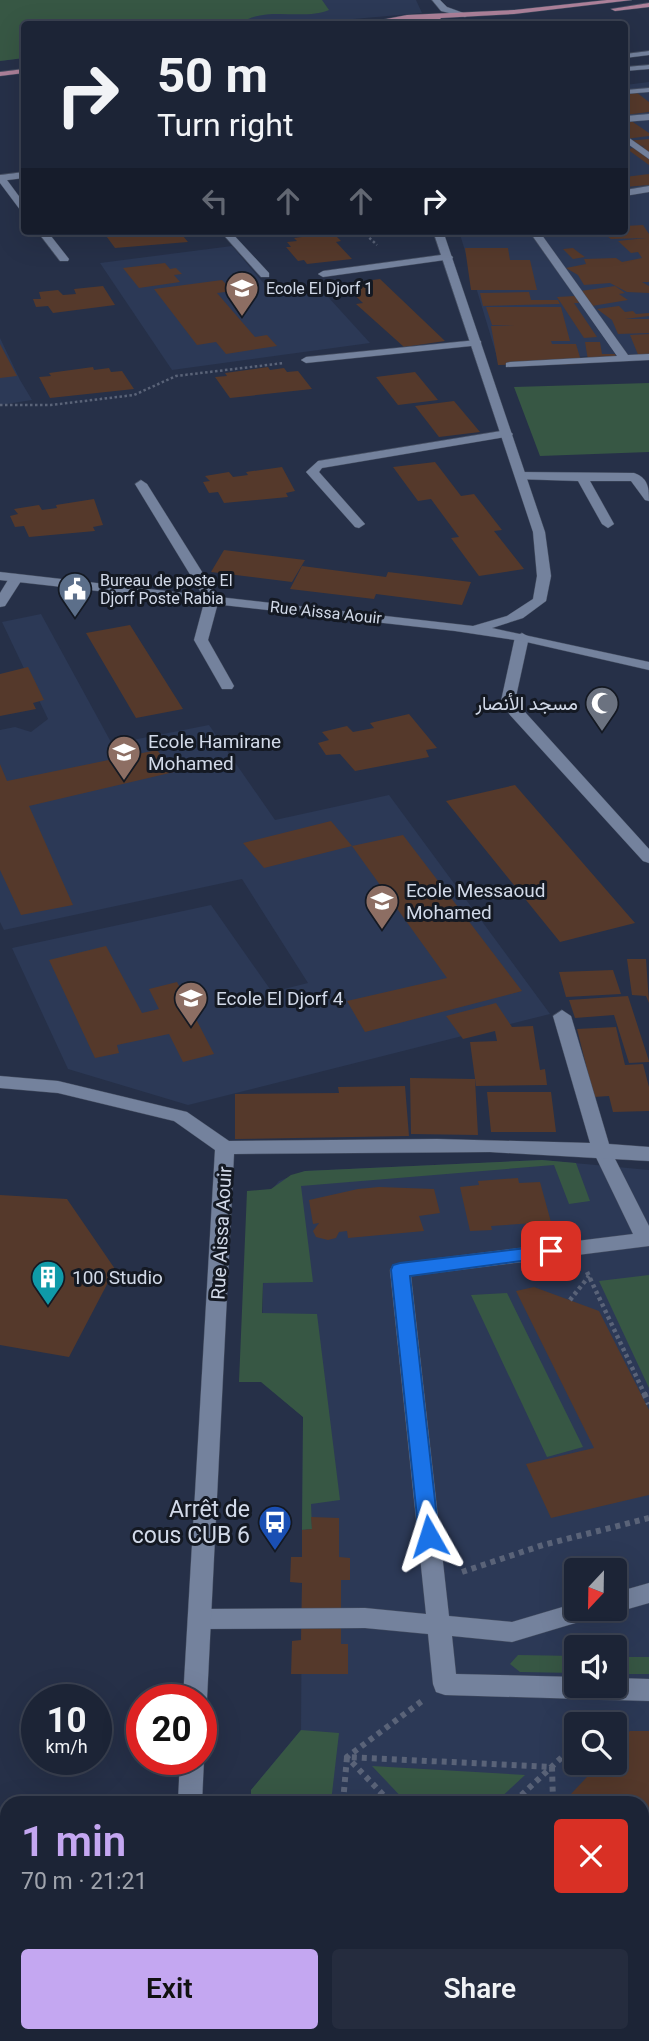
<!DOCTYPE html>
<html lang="en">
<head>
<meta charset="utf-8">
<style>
	:root { --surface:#1c2436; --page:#252c3e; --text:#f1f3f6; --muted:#a0a4ad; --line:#3a4151; --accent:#c4a7f1 }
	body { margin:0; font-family:Roboto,Vazirmatn,sans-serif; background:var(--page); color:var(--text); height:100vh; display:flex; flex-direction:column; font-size:26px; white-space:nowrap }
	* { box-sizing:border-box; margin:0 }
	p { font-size:23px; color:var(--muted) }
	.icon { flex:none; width:38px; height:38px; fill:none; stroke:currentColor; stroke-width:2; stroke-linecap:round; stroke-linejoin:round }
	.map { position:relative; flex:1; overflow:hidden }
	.sheet { position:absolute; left:0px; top:1796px; width:649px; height:247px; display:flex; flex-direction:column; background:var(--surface); border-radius:21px 21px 0 0; box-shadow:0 7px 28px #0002,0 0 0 2px var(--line) }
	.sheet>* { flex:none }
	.hud { position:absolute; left:21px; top:21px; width:607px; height:214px; border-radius:7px; box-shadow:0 7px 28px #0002,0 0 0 2px var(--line); background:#1c2436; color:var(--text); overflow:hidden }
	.needle { width:46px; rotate:202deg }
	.fabs { position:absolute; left:564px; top:1558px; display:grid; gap:14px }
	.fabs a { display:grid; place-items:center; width:63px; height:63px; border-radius:7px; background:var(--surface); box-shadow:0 7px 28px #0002,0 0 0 2px var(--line); font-size:35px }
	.speed { position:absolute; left:21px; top:1684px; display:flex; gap:14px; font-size:35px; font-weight:700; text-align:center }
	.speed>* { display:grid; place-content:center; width:91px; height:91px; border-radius:50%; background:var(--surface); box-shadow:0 7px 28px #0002,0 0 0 2px var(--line); line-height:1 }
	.speed small { font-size:18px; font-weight:400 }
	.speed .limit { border:10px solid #d22; background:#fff; color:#111 }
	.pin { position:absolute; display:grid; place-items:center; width:60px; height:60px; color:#fff; margin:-30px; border-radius:14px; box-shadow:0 4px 10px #0006 }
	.me { position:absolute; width:77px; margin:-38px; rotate:354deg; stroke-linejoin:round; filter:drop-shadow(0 0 5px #0008) }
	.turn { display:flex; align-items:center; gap:24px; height:147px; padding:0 21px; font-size:32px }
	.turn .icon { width:91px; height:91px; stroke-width:2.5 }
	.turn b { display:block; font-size:49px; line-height:60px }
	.lanes { display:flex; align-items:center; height:66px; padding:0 21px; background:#0003; justify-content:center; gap:35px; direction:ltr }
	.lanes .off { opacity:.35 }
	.round { display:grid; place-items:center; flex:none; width:74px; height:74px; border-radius:7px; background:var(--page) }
	.overview { display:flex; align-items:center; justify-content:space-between; height:119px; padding:0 21px }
	h1 { font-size:42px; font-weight:600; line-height:52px; color:var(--accent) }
	.cta { display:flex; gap:14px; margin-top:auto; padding:14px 21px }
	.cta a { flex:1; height:80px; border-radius:7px; background:var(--accent); color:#111; font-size:28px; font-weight:600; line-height:80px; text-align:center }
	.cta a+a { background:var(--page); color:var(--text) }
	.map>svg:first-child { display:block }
</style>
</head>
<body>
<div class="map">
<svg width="649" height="2041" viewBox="0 0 649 2041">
	<rect width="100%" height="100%" fill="#263048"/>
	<!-- built -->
	<path fill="#2c3956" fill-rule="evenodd" d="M0,0H416L422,13L296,24H24V58L0,61Z
		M649,82V354L498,360L459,231H625V85Z
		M232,246L272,293L319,287L370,343L172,370L100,263Z
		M0,338L20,380L32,400L0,405Z
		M41,614L112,744L209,725L275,820L389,795L550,1014L188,1105L68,1069L12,948L211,905L272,992L308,983L242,879L4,930L0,922V730L15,727L31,732L48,719L2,622Z
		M542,1160L649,1170V2041H246V2035H642V1802H251V1790L301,1730L303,1417L261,1381L265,1198L279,1181L305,1171ZM576,1570H614V1608H576ZM576,1647H614V1685H576ZM576,1724H614V1762H576Z"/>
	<!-- green -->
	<path fill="#375744" d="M0,0H322L329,10C302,21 264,5 240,24H24V58L0,61Z
		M649,383V452L540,456L514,387Z
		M542,1160L576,1163L590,1201L569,1204L554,1165L301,1186L313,1282L263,1283L262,1313L317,1314L340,1500L311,1504L312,1529L302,1530L303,1417L261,1382H239L247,1191L271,1189L291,1175L305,1171Z
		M649,1275V1388L599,1281Z
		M507,1293L583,1447L547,1457L471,1295Z
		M518,1655L576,1656V1673L520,1672L510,1664Z
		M614,1657H649V1674H614Z
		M301,1730L339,1733L331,1802H251V1790Z
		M372,1766L525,1775L496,1802H406Z"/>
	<!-- building -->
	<path fill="#55392b" d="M636,92L649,102V112L625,115V93Z
		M630,120L649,133V136L625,139V121Z
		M649,139V165L627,149L646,146L625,145V141Z
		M649,174V185L625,187V177Z
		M643,225L649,234V282H642L649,286V293L627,292L610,283L584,285L578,275L566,268L586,264L584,259L616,258L622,262L642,258L638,252L631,253L618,241L646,238L611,239L600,231H612L618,236L614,231H625V226Z
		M114,231H179L188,242L115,248L104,233Z
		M333,233L341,241L336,242L352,259L307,264L304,260L298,261L286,247H291L287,242L297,241L294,238Z
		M465,248H508L510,260H530L537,290H471Z
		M573,248L578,252L585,257L573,259L563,249Z
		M165,263L170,269L176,268L182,274L174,275L180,282L139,288L123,268Z
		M380,279L445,341L404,347L356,304L363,303L343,284Z
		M222,280L233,291L217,293L255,337L267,335L277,346L226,354L216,342L197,345L154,289Z
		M103,286L115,305L53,313L48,306L36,307L33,299H41L39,292L58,290L63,295L76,294L74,289Z
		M615,286L625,293L619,294L628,300L592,306L574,292Z
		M529,292L531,300H558L560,304L483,306L480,293Z
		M575,296L579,303H574L597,337L584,338L557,297Z
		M619,306L625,312L633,311L636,314L649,313V316L625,319H649V333L618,334L612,320L597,309Z
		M486,307H561L570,341H551L552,344H576L582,364L498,365L491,326L515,325H492Z
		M649,334V357H639L630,335Z
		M585,342H600L602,354H615L616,360H588Z
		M0,344L17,376L0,378Z
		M93,367L94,370L109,368L111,372L122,371L134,389L50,398L39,377L51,376L49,373Z
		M268,367L270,370L284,368L287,372L298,371L312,389L230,398L215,377L227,376L225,373Z
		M415,372L438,400L398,405L376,377Z
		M454,401L480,432L439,437L415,406Z
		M435,462L461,496L474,494L502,530L494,531L524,569L479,576L451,538L459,537L431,499L418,501L393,467Z
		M282,467L295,491L286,493L288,497L224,503L218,492L209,493L203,482L210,481L205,476L229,472L233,477L248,475L246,472Z
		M94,499L103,525L93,527L95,531L29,537L24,526L15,527L10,516L18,514L14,509L39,505L42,510L57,508L56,505Z
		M224,550L305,560L292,582L211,572Z
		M302,566L386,577L388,572L471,582L462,605L376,594L374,599L290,589Z
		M130,625L183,709L136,718L86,633Z
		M28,667L44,700L33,703L36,709L0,716V674Z
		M409,714L437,748L426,750L429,757L355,771L340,754L326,755L318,743L329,740L322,732L347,726L353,732L374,728L370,723Z
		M157,750L174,772L29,806L73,905L21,915L0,870V764L7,781Z
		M515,785L635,923L560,942L446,801Z
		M331,821L352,846L264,868L243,843Z
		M403,835L522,991L365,1032L347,1001L447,978L352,846Z
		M106,946L142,1013L159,1009L149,989L177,982L214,1054L183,1062L169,1034L117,1045L119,1053L95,1058L49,960Z
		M627,959H646L649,1003L646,996L632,995Z
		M613,970L621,994L566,997L559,972Z
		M628,996L649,1061V1062L629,1063L614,1015L575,1018L569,1000Z
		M496,1003L512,1027L533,1026L540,1070L545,1069L547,1085L476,1086L470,1042L497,1041L495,1031L463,1039L446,1016Z
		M616,1027L625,1065L643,1064L649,1087V1111L613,1112L609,1096L594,1097L577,1029Z
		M410,1078L475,1079L478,1135L411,1134Z
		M405,1086L409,1136L235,1139V1094L339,1093L338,1087Z
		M487,1092H551L556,1132H491Z
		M518,1178L519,1183L540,1182L551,1222L491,1226L492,1230L470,1231L460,1187L479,1185L478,1181Z
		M379,1187L434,1189L440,1213L419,1216L424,1231L348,1238L347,1231L339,1232L336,1238L328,1240L316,1237L313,1231L319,1223L313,1224L309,1200L358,1189Z
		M0,1195L67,1199L115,1269L69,1357L0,1345Z
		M534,1287L599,1311L649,1410V1495L551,1518L526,1464L594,1448L516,1291Z
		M311,1517L339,1518V1557L350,1558V1580H341V1644H348V1674H291L292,1641L301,1640L302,1583L290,1582L291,1557H302V1530L312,1529Z
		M630,1731H649V2041H303L309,2035H642V1802H572L571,1794L601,1762H614V1747Z"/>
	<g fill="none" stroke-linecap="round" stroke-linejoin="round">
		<defs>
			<path id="service" d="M432,0H440L447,7L469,15L465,17L441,11Z
				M649,51V55L625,58V54Z
				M649,65V69L625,71V67Z
				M0,176H4L24,203V212L21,211L0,183Z
				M37,231H47L69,259L68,261H60Z
				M220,231H230L269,273V277H261Z
				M448,254L453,257L452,259L323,277L318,274L323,271Z
				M477,340L481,341V345L306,363L301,360L306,357Z
				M507,430L513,434L511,436L322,468L319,472L365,524L359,528L355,527L306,472L318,461Z
				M520,472L634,473C648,478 649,487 649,501L645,500L631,481H590L614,524L608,528L602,524L578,481L516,479V473Z
				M141,480L147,484L219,599L208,640L234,686L232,689H222L194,640L205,599L135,484Z
				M16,574L23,578L5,606L0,607V593L11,575Z
				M522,633L529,637L515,701L649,849V863L643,861L510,715L501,701L515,637Z
				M601,1143L608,1144L610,1149L649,1226V1246L411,1276L449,1616L512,1622L576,1603V1608H614V1593L649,1583V1603L614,1613L605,1609L602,1615L512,1642L452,1636L456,1674L576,1677V1685H614V1678L649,1679V1701L445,1695L436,1692L433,1684L428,1634L365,1628L200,1629L192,1626L188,1619L192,1612L200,1609L365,1608L426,1614L390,1270L393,1265L400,1263L633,1234L592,1149L594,1144Z"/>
			<path id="pedestrian" d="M649,88V92L625,94V90Z
				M649,114V120L625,122V116Z
				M625,135L649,152V159L625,142Z
				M649,186V192L625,196V190Z
				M529,231H539L628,355L649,354V360L506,367V363L510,362L617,356Z"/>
			<path id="minor" d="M24,172V178L0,181V175Z
				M433,231H443L545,532L551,576L546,601L523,618L492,628L649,662V670L522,641L455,631L0,580V572L473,626L507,616L533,599L537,576L533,532Z
				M562,1010L571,1016L609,1144L649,1147V1161L490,1152L234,1154L207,1699L201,1707V1699H183L215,1150L174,1121L58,1093L0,1088V1076L58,1081L187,1112L229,1141L437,1139L590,1143L553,1016Z
				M201,1752L204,1759L202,1802H178L180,1759H201Z
				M164,2035H192L191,2041H163Z"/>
			<path id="primary" d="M607,0H632L514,14L441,18L438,21L413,19L396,24H360L407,15L514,10Z
				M649,3V7L615,11L611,9Z
				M24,69V73L0,76V72Z"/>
		</defs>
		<!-- service casing -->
		<use href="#service" stroke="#454e61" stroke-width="1"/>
		<!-- pedestrian casing -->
		<use href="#pedestrian" stroke="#454e61" stroke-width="1"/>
		<!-- minor casing -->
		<use href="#minor" stroke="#454e61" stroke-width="1"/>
		<!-- primary casing -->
		<use href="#primary" stroke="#454e61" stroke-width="1"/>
		<!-- path-far2 -->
		<path stroke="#5a6378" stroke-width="2.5" stroke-dasharray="2.5 2.5" stroke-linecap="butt" d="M362,231L377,245
			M258,233L271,231
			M0,405H51L134,395L176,376L284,363"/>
		<!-- path-far1 -->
		<path stroke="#5a6378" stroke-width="4.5" stroke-dasharray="3.5 3.5" stroke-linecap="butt" d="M587,1272L645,1395
			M570,1300L589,1276"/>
		<!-- path -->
		<path stroke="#5a6378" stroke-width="6" stroke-dasharray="5 5" stroke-linecap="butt" d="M644,1393L649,1404
			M462,1572L543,1545L649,1518
			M343,1802L347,1757L552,1767L553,1802
			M390,1802L347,1757L422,1701
			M514,1802L576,1744
			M306,2035V2038"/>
		<!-- service -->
		<use href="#service" fill="#74829d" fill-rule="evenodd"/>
		<!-- pedestrian -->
		<use href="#pedestrian" fill="#74829d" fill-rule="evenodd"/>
		<!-- minor -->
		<use href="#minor" fill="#74829d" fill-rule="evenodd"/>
		<!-- primary -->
		<use href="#primary" fill="#ac8099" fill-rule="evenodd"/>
	</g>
	<!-- route -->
	<path fill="#1a73e8" stroke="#114b97" stroke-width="2" d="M551,1245L558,1247L560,1251L558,1256L410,1276L439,1536L436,1542L429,1544L422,1542L419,1536L391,1270L393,1265L400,1263Z"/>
	<!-- icons -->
	<defs>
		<symbol id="school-pin" viewBox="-11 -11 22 30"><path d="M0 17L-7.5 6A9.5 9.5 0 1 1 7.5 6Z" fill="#8d6e63" stroke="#141923"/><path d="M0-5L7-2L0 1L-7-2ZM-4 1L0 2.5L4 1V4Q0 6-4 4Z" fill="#fff"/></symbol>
		<symbol id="civic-pin" viewBox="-11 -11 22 30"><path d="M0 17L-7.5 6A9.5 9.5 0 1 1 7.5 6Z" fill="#5c6f8a" stroke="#141923"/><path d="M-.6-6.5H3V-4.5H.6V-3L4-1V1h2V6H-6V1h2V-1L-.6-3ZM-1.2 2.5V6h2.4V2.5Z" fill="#fff"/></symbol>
		<symbol id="mosque-pin" viewBox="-11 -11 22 30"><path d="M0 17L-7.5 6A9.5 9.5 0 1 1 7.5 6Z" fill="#6b7280" stroke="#141923"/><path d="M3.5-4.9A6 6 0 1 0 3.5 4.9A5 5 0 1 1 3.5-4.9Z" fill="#fff"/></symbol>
		<symbol id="building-pin" viewBox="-11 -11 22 30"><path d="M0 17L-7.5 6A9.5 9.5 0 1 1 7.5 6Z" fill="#0f9aa8" stroke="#141923"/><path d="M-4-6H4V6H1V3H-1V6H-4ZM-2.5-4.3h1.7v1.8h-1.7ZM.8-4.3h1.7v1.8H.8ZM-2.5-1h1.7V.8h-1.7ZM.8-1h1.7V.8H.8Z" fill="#fff"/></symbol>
		<symbol id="bus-pin" viewBox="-11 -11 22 30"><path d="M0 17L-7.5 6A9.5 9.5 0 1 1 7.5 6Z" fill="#1a4fb4" stroke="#141923"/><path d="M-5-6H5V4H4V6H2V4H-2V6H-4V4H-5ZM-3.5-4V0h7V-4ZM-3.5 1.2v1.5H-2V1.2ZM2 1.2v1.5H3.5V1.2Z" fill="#fff"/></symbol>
	</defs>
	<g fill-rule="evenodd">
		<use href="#school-pin" x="223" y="269" width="38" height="52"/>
		<use href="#civic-pin" x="56" y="570" width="38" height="52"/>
		<use href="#mosque-pin" x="583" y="684" width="38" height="52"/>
		<use href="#school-pin" x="105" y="733" width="38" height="52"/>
		<use href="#school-pin" x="363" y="882" width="38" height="52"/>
		<use href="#school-pin" x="172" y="979" width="38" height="52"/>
		<use href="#building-pin" x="29" y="1258" width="38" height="52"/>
		<use href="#bus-pin" x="256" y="1503" width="38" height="52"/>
	</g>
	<g text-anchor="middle" stroke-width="6" stroke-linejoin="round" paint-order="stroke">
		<!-- far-poi labels -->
		<g font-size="16" fill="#d1d9e8" stroke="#141923" text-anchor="start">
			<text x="266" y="294">Ecole El Djorf 1</text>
			<text x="100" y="586">Bureau de poste El<tspan x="100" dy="18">Djorf Poste Rabia</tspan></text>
		</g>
		<!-- far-street labels -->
		<g font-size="16" fill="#d1d9e8" stroke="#141923">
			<text transform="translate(326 612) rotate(6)" y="6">Rue Aissa Aouir</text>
		</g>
		<!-- poi labels -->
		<g font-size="19" fill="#d1d9e8" stroke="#141923" text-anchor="start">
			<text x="578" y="710" text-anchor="end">مسجد الأنصار</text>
			<text x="148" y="748">Ecole Hamirane<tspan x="148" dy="22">Mohamed</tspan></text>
			<text x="406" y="897">Ecole Messaoud<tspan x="406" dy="22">Mohamed</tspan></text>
			<text x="216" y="1005">Ecole El Djorf 4</text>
			<text x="72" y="1284">100 Studio</text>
		</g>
		<!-- street labels -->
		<g font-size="19" fill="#d1d9e8" stroke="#141923">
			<text transform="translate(221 1233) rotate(-87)" y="7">Rue Aissa Aouir</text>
		</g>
		<!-- near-poi labels -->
		<g font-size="23" fill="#d1d9e8" stroke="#141923" text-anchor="end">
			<text x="250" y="1517">Arrêt de<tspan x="250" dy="26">cous CUB 6</tspan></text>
		</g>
	</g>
</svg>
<div class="fabs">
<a><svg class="needle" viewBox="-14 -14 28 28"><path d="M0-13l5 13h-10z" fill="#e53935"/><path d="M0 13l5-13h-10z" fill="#a0a4ad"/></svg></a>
<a><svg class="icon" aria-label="sound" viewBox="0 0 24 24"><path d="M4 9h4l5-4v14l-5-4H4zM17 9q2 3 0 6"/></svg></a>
<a><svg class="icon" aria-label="search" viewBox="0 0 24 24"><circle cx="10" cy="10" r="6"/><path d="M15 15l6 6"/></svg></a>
</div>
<div class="speed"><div>10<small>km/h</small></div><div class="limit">20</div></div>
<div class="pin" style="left:551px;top:1251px;background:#d93025"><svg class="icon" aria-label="arrive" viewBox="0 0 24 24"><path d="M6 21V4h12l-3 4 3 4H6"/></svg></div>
<svg class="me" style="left:429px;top:1536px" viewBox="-20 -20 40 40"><path d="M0-17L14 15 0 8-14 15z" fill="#1a73e8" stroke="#fff" stroke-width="4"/></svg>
<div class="hud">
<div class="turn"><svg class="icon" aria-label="right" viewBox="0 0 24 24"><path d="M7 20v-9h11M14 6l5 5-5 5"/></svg><div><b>50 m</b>Turn right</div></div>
<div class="lanes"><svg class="icon off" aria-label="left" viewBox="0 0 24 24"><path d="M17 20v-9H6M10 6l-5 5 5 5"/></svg><svg class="icon off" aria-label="ahead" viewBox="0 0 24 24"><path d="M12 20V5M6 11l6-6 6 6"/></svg><svg class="icon off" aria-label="ahead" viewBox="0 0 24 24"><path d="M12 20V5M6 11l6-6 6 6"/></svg><svg class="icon" aria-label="right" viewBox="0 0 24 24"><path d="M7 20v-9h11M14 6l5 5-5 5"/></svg></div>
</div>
<section class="sheet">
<div class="overview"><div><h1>1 min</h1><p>70 m · 21:21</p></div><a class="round" style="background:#d93025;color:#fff"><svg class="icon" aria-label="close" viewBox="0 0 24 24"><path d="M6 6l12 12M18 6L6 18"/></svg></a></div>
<div class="cta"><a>Exit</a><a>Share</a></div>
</section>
</div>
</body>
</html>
